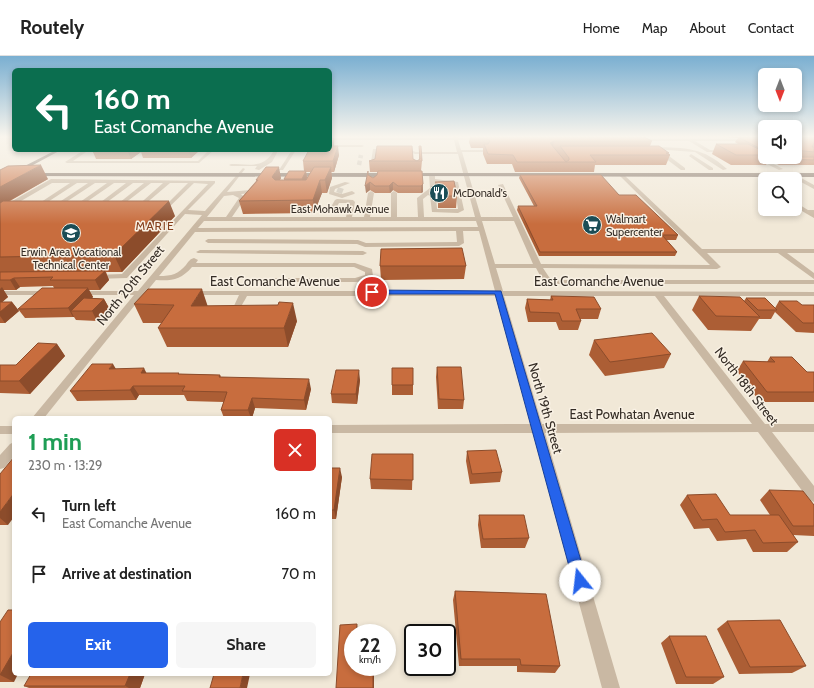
<!DOCTYPE html>
<html lang="en">
<head>
<meta charset="utf-8">
<style>
	:root { --surface:#fff; --page:#f6f6f6; --text:#222; --muted:#767676; --line:#e0e0e0; --accent:#2563eb }
	body { margin:0; font-family:Cabin,sans-serif; background:var(--page); color:var(--text); height:100vh; display:flex; flex-direction:column; font-size:15px; white-space:nowrap }
	* { box-sizing:border-box; margin:0 }
	p { font-size:13px; color:var(--muted) }
	.icon { flex:none; width:22px; height:22px; fill:none; stroke:currentColor; stroke-width:2; stroke-linecap:round; stroke-linejoin:round }
	.map { position:relative; flex:1; overflow:hidden }
	.drawer { position:absolute; left:12px; top:360px; width:320px; height:260px; display:flex; flex-direction:column; background:var(--surface); border-radius:6px; box-shadow:0 2px 6px #0003 }
	.drawer>* { flex:none }
	.banner { position:absolute; left:12px; top:12px; width:320px; height:84px; border-radius:6px; box-shadow:0 2px 6px #0003; background:#0b6e4f; color:#fff; overflow:hidden }
	.needle { width:26px; rotate:180deg }
	.buttons { position:absolute; left:758px; top:12px; display:grid; gap:8px }
	.buttons a { display:grid; place-items:center; width:44px; height:44px; border-radius:6px; background:var(--surface); box-shadow:0 2px 6px #0003; font-size:20px }
	.speed { position:absolute; left:344px; top:568px; display:flex; gap:8px; font-size:20px; font-weight:700; text-align:center }
	.speed>* { display:grid; place-content:center; width:52px; height:52px; border-radius:50%; background:var(--surface); box-shadow:0 2px 6px #0003; line-height:1 }
	.speed small { font-size:10px; font-weight:400 }
	.speed .limit { border:2px solid #111; border-radius:6px; background:#fff; color:#111 }
	.pin { position:absolute; display:grid; place-items:center; width:34px; height:34px; color:#fff; margin:-17px; border:2px solid #fff; border-radius:50%; box-shadow:0 1px 4px #0007 }
	.me { position:absolute; width:44px; margin:-22px; rotate:344deg; stroke-linejoin:round; filter:drop-shadow(0 0 3px #0008) }
	.turn { display:flex; align-items:center; gap:14px; height:84px; padding:0 16px; font-size:18px }
	.turn .icon { width:52px; height:52px; stroke-width:2.5 }
	.turn b { display:block; font-size:28px; line-height:34px }
	.round { display:grid; place-items:center; flex:none; width:42px; height:42px; border-radius:6px; background:var(--page) }
	.head { display:flex; align-items:center; justify-content:space-between; height:68px; padding:0 16px }
	h1 { font-size:24px; font-weight:800; line-height:30px; color:#1e9e55 }
	.action { display:flex; gap:8px; margin-top:auto; padding:8px 16px }
	.action a { flex:1; height:46px; border-radius:6px; background:var(--accent); color:#fff; font-size:16px; font-weight:800; line-height:46px; text-align:center }
	.action a+a { background:var(--page); color:var(--text) }
	ul { padding:0; list-style:none }
	li { display:flex; align-items:center; gap:12px; height:60px; padding:0 16px }
	li div { flex:1 }
	li b { display:block; font-size:15px }
	li em { font-style:normal }
	header { display:flex; align-items:center; gap:24px; box-sizing:border-box; height:56px; padding:0 20px; background:var(--surface); border-bottom:1px solid var(--line) }
	header strong { font-size:19px }
	nav { display:flex; gap:22px; margin-inline-start:auto; font-size:14px }
	.map>svg:first-child { display:block }
</style>
</head>
<body>
<header>
<strong>Routely</strong>
<nav><a>Home</a><a>Map</a><a>About</a><a>Contact</a></nav>
</header>
<div class="map">
<svg width="814" height="632" viewBox="0 0 814 632">
	<rect width="100%" height="100%" fill="#f1e8d7"/>
	<g fill="none" stroke-linecap="round" stroke-linejoin="round">
		<!-- minor-tunnel-far1 -->
		<path stroke="#cbc2b3" stroke-width="4.5" stroke-dasharray="4.5 2.5" stroke-linecap="butt" d="M359,109L361,99"/>
		<!-- minor-tunnel -->
		<path stroke="#cbc2b3" stroke-width="6" stroke-dasharray="6 3" stroke-linecap="butt" d="M339,137L341,132"/>
		<!-- minor -->
		<path fill="#c9b8a3" fill-rule="evenodd" d="M453,80H457L458,82L485,83L458,84L461,94H486L488,95L486,96H462L481,161H513L498,129L503,128L541,208L710,209L620,120L619,119L622,117L702,193H814V197H787L814,217V223L778,197H707L721,211L717,213L543,212L549,221L553,224H814V228H552L543,225L536,212H496L503,235L814,236V240H664L765,368H814V376H772L814,430V446L809,444L758,376L545,377L620,632H602L533,377H330V369L531,368L496,240H247C241,252 238,250 247,260L243,263L235,259L233,252L239,239H190L186,237L190,235H495L479,175H463L464,187L459,190L365,191L357,188L208,187L205,185L208,183L358,184L366,187L457,186L456,175L195,176L159,220C172,220 178,218 186,209C189,205 190,203 194,202L198,204L196,207H355L372,213L373,220L367,225L355,226H278L274,224L275,222H355L365,219V216L354,211H192C181,224 171,225 156,224L147,235H159V239H143L44,362H32L134,239H78L74,237L75,235H138L202,159L185,158L127,222L95,223L91,221L95,219L122,218L208,128L194,127L163,157L160,155L188,127H170L137,155L135,154V152L163,127H151L116,154L114,153V151L144,127H133L95,155L92,153L93,152L126,127H114L75,154L73,153V151L107,127H95L54,154L52,153V151L88,127H77L37,153L32,152L70,127H52L2,156L0,157V152L51,123L215,125V127L188,154L205,155L243,112L245,113L227,136L251,134L258,129L261,131L254,137L241,138L245,142L232,161H346L349,147H339L333,157L328,156L335,144L337,143L353,144L355,146L352,161H364L368,137L371,135L374,137L370,161H391V137L394,135L397,137V161H418L417,142L430,132L429,119L432,117L435,119V123L458,126L464,154L458,157L432,156L430,140L428,139L423,143L424,161H475L458,98H415L406,95H377L374,113L372,114L370,113L373,93H407L416,96H457L454,84H330V82H453ZM435,126L454,128L458,153H437L436,139L432,136L436,133ZM233,139L239,142L226,161H207L224,140ZM204,165H476L478,171L198,172ZM482,165H514L533,208H495ZM504,240H655L752,368H542Z
			M635,83H765V85H695L710,94L729,95L727,96H707L689,85H633Z
			M336,89H362L364,90L362,91H334Z
			M655,91C686,92 703,91 727,113L723,114L695,96L653,93Z
			M84,94H89L73,105H198L209,94H214L199,107H67L65,106Z
			M252,94L278,95L272,106L259,114L255,113L257,110H231L229,109L231,108C248,108 263,113 273,96Z
			M292,94H296L283,114H279Z
			M657,94H661L685,112V114H681L657,96Z
			M691,98L713,112V114H709L689,100Z
			M753,99H757L783,113L779,114L753,101Z
			M792,117L814,129V133L790,120L789,119Z
			M345,126L350,127L335,133L334,136L342,138L352,135L355,137L354,138L342,142L329,138L330,131Z
			M795,146L808,154H814V162L795,151Z
			M200,194L363,195L367,197L363,199L198,197L196,196Z
			M0,235H48L52,237L48,239H0Z
			M0,370H14V378H0Z
			M14,386V400L4,412L0,413V399L10,388Z"/>
		<!-- major -->
		<path fill="#776456" fill-rule="evenodd" d="M56,94H61L20,116L15,115Z
			M32,117H390L393,119L390,121L30,120V118Z
			M410,117H814V121L408,120V118Z"/>
	</g>
	<!-- wall -->
	<path fill="#ac5e35" fill-rule="evenodd" d="M467,80H642L652,85L650,90L669,97L668,98L670,99L666,109H595L594,116H515L512,108H487L483,98V92H471L469,86L470,81H467Z
		M722,80H765V101H795V80H814V109H779L769,104L766,109H731L712,98L716,88H738L735,86L738,82L725,81Z
		M333,83L334,90L339,99L334,116H331L332,122L327,137H322L314,157L243,158L239,145L256,125V124L281,122L280,124H284V123L304,115L303,105ZM306,116H311L307,122Z
		M419,90L422,105L421,115L423,136L421,137H398L393,134L390,137H375L370,134L366,137L368,119L373,122L377,119L378,116H370L369,105L413,103L417,105L419,104Z
		M200,94L191,102H143L141,96L131,103H96L93,96Z
		M0,114L48,123L10,145L175,160L122,216H106L109,224L100,234H89L93,241L92,242L104,243L109,252L97,265L76,264L74,261H73L25,262L18,253L54,232L53,230L20,231L16,234H3L8,241L2,246H12L19,255L5,267H0Z
		M520,119L619,139L678,179L676,184H666L677,196L675,200H539L517,154L518,150H534L519,122Z
		M435,126L457,140L456,152H438V139L435,136Z
		M380,210H466L464,223L381,224Z
		M551,240L601,253L598,263H580L581,265L578,274H559L556,266H528L525,252L527,243L550,244Z
		M699,240L744,245L746,242L775,252L779,245L802,249H814V277L796,276L775,256L771,263H759L751,275L708,274L692,254Z
		M134,248L208,250L297,265L288,291H167L158,272L162,267H143Z
		M594,284L671,298L664,312L605,320L589,299Z
		M57,288L65,300L30,338L0,337V309H16Z
		M770,301L807,316H814V346H760L737,315L743,305L767,306Z
		M437,311L464,344L463,353H438L436,321Z
		M392,312H413V339H392Z
		M116,313L146,317L220,319L221,321L311,333L306,354L255,352L252,362H224L221,354L224,346L187,345L184,339H139L136,344L77,345L70,335Z
		M360,324L357,348L332,347L331,338Z
		M467,395L502,416L500,426L470,428L466,405Z
		M413,398L412,434L371,433L370,423Z
		M330,412L342,421L336,463H330Z
		M0,418L8,469H0Z
		M769,434L814,449V480L793,479L798,486L787,496H753L746,483L717,485L709,472L694,473L680,449L687,439L730,459H770L760,444Z
		M479,459L529,482L525,492H481L478,469Z
		M455,535L560,610L555,617L517,616V610H459L453,544Z
		M727,565L806,610L792,617L739,618L717,573Z
		M0,566L14,626H0Z
		M669,580L724,621L713,628H676L661,587Z
		M145,618L140,632H29L24,630Z"/>
	<!-- shaded-wall -->
	<path fill="#8c4c2b" d="M333,80V85L334,83V92L331,90L332,82Z
		M554,85L552,94L550,87Z
		M338,90L339,99L334,116L333,105Z
		M131,94H145L141,95V96L131,103L128,96Z
		M190,94H200L191,102L189,95Z
		M41,109L48,123L0,150V131Z
		M279,111L281,122L275,133L272,121Z
		M331,111L332,122L327,137L325,124Z
		M306,115L307,122L303,130L302,123Z
		M320,124L322,137L314,157L313,144Z
		M370,126V134L366,137L365,130Z
		M393,126V134L390,137L389,130Z
		M423,128V136L421,137V130Z
		M169,145L175,160L122,216L114,199Z
		M105,215L109,224L100,234L95,224Z
		M14,222L20,231L16,234L10,224Z
		M2,231L8,241L0,248V233Z
		M88,232L93,241L80,255H71L74,261H73L68,252Z
		M202,233L208,251L191,250Z
		M104,243L109,252L97,265L92,255Z
		M12,246L19,255L5,267L0,260V256Z
		M293,247L297,265L288,291L284,272Z
		M57,288L65,300L30,338L19,325Z
		M113,308L119,318L109,313Z
		M144,312L149,322L141,317Z
		M359,314L360,324L357,348L356,338Z
		M309,323L311,333L306,354L304,344Z
		M133,330L139,339L136,344L130,334Z
		M252,342L255,352L252,362H251L248,354Z
		M340,412L342,421L336,463L334,454Z
		M14,437V461L8,469L0,462V456Z
		M330,537L332,543L330,557Z
		M357,568L358,575V577H356Z
		M14,595V618H18L14,626L0,619Z
		M373,611H374V632H373Z
		M130,618H145L140,632H129L125,630Z
		M243,618H250L247,632H240Z"/>
	<!-- building -->
	<path fill="#c86d3e" stroke="#8c4c2b" d="M330,80H333L332,82L334,83L331,90H338L333,105H303L309,94H330Z
		M471,80H642L652,85H554L550,87L566,106L569,104V102L560,90H659L669,97H666L670,99H590L596,106H517L513,99L488,98L484,88H488L490,85L487,83H472Z
		M795,80H796L798,81H814V87L812,91H814V96L795,94Z
		M738,81H765V95Z
		M716,88H748L765,96V99H736Z
		M377,90H412L413,103L417,105L420,103L419,90H421L422,105H369L375,103Z
		M96,94H131L128,96H93Z
		M142,94H190L189,95H141Z
		M795,100L798,101H814V104L782,103L777,101H795Z
		M41,109L0,131V114L8,110Z
		M266,111H279L272,121L275,124H306L314,111H331L325,124H320L313,144L239,145L258,124H256Z
		M289,115H306L302,123H284Z
		M368,115V119L373,122L377,119L378,115H422L423,128L421,130H398L393,126L389,130H375L370,126L365,130Z
		M520,119H601L619,139H636L678,179H662L677,196H540L518,150H537Z
		M454,125L457,140H439L438,128L435,126Z
		M3,145H169L114,199L0,201V147Z
		M462,192L466,210H380L381,193Z
		M105,215L95,224H50L53,221L14,222L10,224H0V216Z
		M42,232H88L68,252L18,253Z
		M148,233H202L191,250L278,249L279,246L293,247L284,272H158L174,249L134,248Z
		M551,240L594,241L601,253H576L581,265H562L559,257L530,256L527,243L553,244Z
		M699,240L740,241L760,261L716,260Z
		M84,242L104,243L92,255H71Z
		M746,242H765L777,254H758Z
		M779,245H797L802,249H814V267H803Z
		M0,246H12L0,256Z
		M652,277L671,298L610,306L594,284Z
		M38,287L57,288L19,325H0V309H16Z
		M770,301H792L807,316H814V336H767L743,305L775,306Z
		M92,308H113L109,313L144,312L141,317H179L178,318L220,319L219,321L309,323L304,344L252,342L248,354H221L227,336L182,335L185,330H133L130,334L70,335Z
		M437,311H461L464,344L439,343Z
		M392,312H413V329H392Z
		M336,314H359L356,338H331Z
		M496,394L502,416L472,418L467,395Z
		M372,398H413V424L370,423Z
		M14,401V437L0,456V418Z
		M330,412H340L334,454H330Z
		M769,434L803,435L814,449V470H793Z
		M716,438L730,459H779L798,486L763,487L755,474L725,476L717,463L702,464L687,439Z
		M479,459H524L529,482L483,483Z
		M455,535L546,538L560,610L521,609L520,603H461Z
		M8,554H14V595L0,619V566Z
		M780,564L806,610L750,611L727,565Z
		M357,568L356,577H353V611H373V632H336L340,569Z
		M669,580H706L724,621H686Z
		M31,618H130L125,630H24Z
		M214,618H243L240,632H210Z"/>
	<!-- sky -->
	<linearGradient id="sky" x2="0" y2="1"><stop stop-color="#7aafd1"/><stop offset="0.48" stop-color="#f9f5ed"/><stop offset="1" stop-color="#f9f5ed" stop-opacity="0"/></linearGradient>
	<rect width="814" height="168" fill="url(#sky)"/>
	<!-- route -->
	<path fill="#2563eb" stroke="#184099" d="M372,234L501,235L587,525L585,530L580,532L576,530L573,525L495,238H370L368,236Z"/>
	<!-- icons -->
	<defs>
		<symbol id="restaurant-disc" viewBox="-11 -11 22 22"><circle r="9.5" fill="#1b4d56" stroke="#f9f1e4"/><path d="M-5-6h1v4h1v-4h1v4h1v-4h1v5L-1.5 .5V6h-2V.5L-5-1ZM5-6V6H3V1.5H1.5Q1.5-4 5-6Z" fill="#fff"/></symbol>
		<symbol id="supermarket-disc" viewBox="-11 -11 22 22"><circle r="9.5" fill="#1b4d56" stroke="#f9f1e4"/><path d="M-6-5.5h2.5l.6 2H6L4.5 2H-2.5L-4.4-4H-6ZM-1.5 3.2a1.3 1.3 0 1 0 .1 0ZM3 3.2a1.3 1.3 0 1 0 .1 0Z" fill="#fff"/></symbol>
		<symbol id="school-disc" viewBox="-11 -11 22 22"><circle r="9.5" fill="#1b4d56" stroke="#f9f1e4"/><path d="M0-5L7-2L0 1L-7-2ZM-4 1L0 2.5L4 1V4Q0 6-4 4Z" fill="#fff"/></symbol>
	</defs>
	<g fill-rule="evenodd">
		<use href="#restaurant-disc" x="428" y="126" width="22" height="22"/>
		<use href="#supermarket-disc" x="581" y="158" width="22" height="22"/>
		<use href="#school-disc" x="60" y="166" width="22" height="22"/>
	</g>
	<g text-anchor="middle" stroke-width="3" stroke-linejoin="round" paint-order="stroke">
		<!-- far-poi labels -->
		<g font-size="11" fill="#342c25" stroke="#f9f1e4" text-anchor="start">
			<text x="453" y="141">McDonald's</text>
			<text x="606" y="167">Walmart<tspan x="606" dy="13">Supercenter</tspan></text>
			<text x="71" y="200" text-anchor="middle">Erwin Area Vocational<tspan x="71" dy="13">Technical Center</tspan></text>
		</g>
		<!-- far-street labels -->
		<g font-size="11" fill="#342c25" stroke="#f9f1e4">
			<text x="340" y="157">East Mohawk Avenue</text>
		</g>
		<!-- far-neighbourhood labels -->
		<g font-size="12" letter-spacing="1" fill="#853f1d" stroke="#f9f1e4">
			<text x="155" y="174">MARIE</text>
		</g>
		<!-- street labels -->
		<g font-size="13" fill="#342c25" stroke="#f9f1e4">
			<text x="275" y="230">East Comanche Avenue</text>
			<text x="599" y="230">East Comanche Avenue</text>
			<text transform="translate(130 229) rotate(-51)" y="5">North 20th Street</text>
			<text transform="translate(747 330) rotate(52)" y="5">North 18th Street</text>
			<text transform="translate(546 352) rotate(74)" y="5">North 19th Street</text>
			<text x="632" y="363">East Powhatan Avenue</text>
		</g>
	</g>
</svg>
<div class="buttons">
<a><svg class="needle" viewBox="-14 -14 28 28"><path d="M0-13l5 13h-10z" fill="#e53935"/><path d="M0 13l5-13h-10z" fill="#767676"/></svg></a>
<a><svg class="icon" aria-label="sound" viewBox="0 0 24 24"><path d="M4 9h4l5-4v14l-5-4H4zM17 9q2 3 0 6"/></svg></a>
<a><svg class="icon" aria-label="search" viewBox="0 0 24 24"><circle cx="10" cy="10" r="6"/><path d="M15 15l6 6"/></svg></a>
</div>
<div class="speed"><div>22<small>km/h</small></div><div class="limit">30</div></div>
<div class="pin" style="left:372px;top:236px;background:#d93025"><svg class="icon" aria-label="arrive" viewBox="0 0 24 24"><path d="M6 21V4h12l-3 4 3 4H6"/></svg></div>
<svg class="me" style="left:580px;top:525px" viewBox="-20 -20 40 40"><circle r="19" fill="#fff"/><path d="M0-13L10 11 0 6-10 11z" fill="#2563eb"/></svg>
<div class="banner">
<div class="turn"><svg class="icon" aria-label="left" viewBox="0 0 24 24"><path d="M17 20v-9H6M10 6l-5 5 5 5"/></svg><div><b>160 m</b>East Comanche Avenue</div></div>
</div>
<section class="drawer">
<div class="head"><div><h1>1 min</h1><p>230 m · 13:29</p></div><a class="round" style="background:#d93025;color:#fff"><svg class="icon" aria-label="close" viewBox="0 0 24 24"><path d="M6 6l12 12M18 6L6 18"/></svg></a></div>
<ul>
<li><svg class="icon" aria-label="left" viewBox="0 0 24 24"><path d="M17 20v-9H6M10 6l-5 5 5 5"/></svg><div><b>Turn left</b><p>East Comanche Avenue</p></div><em>160 m</em></li>
<li><svg class="icon" aria-label="arrive" viewBox="0 0 24 24"><path d="M6 21V4h12l-3 4 3 4H6"/></svg><div><b>Arrive at destination</b></div><em>70 m</em></li>
</ul>
<div class="action"><a>Exit</a><a>Share</a></div>
</section>
</div>
</body>
</html>
